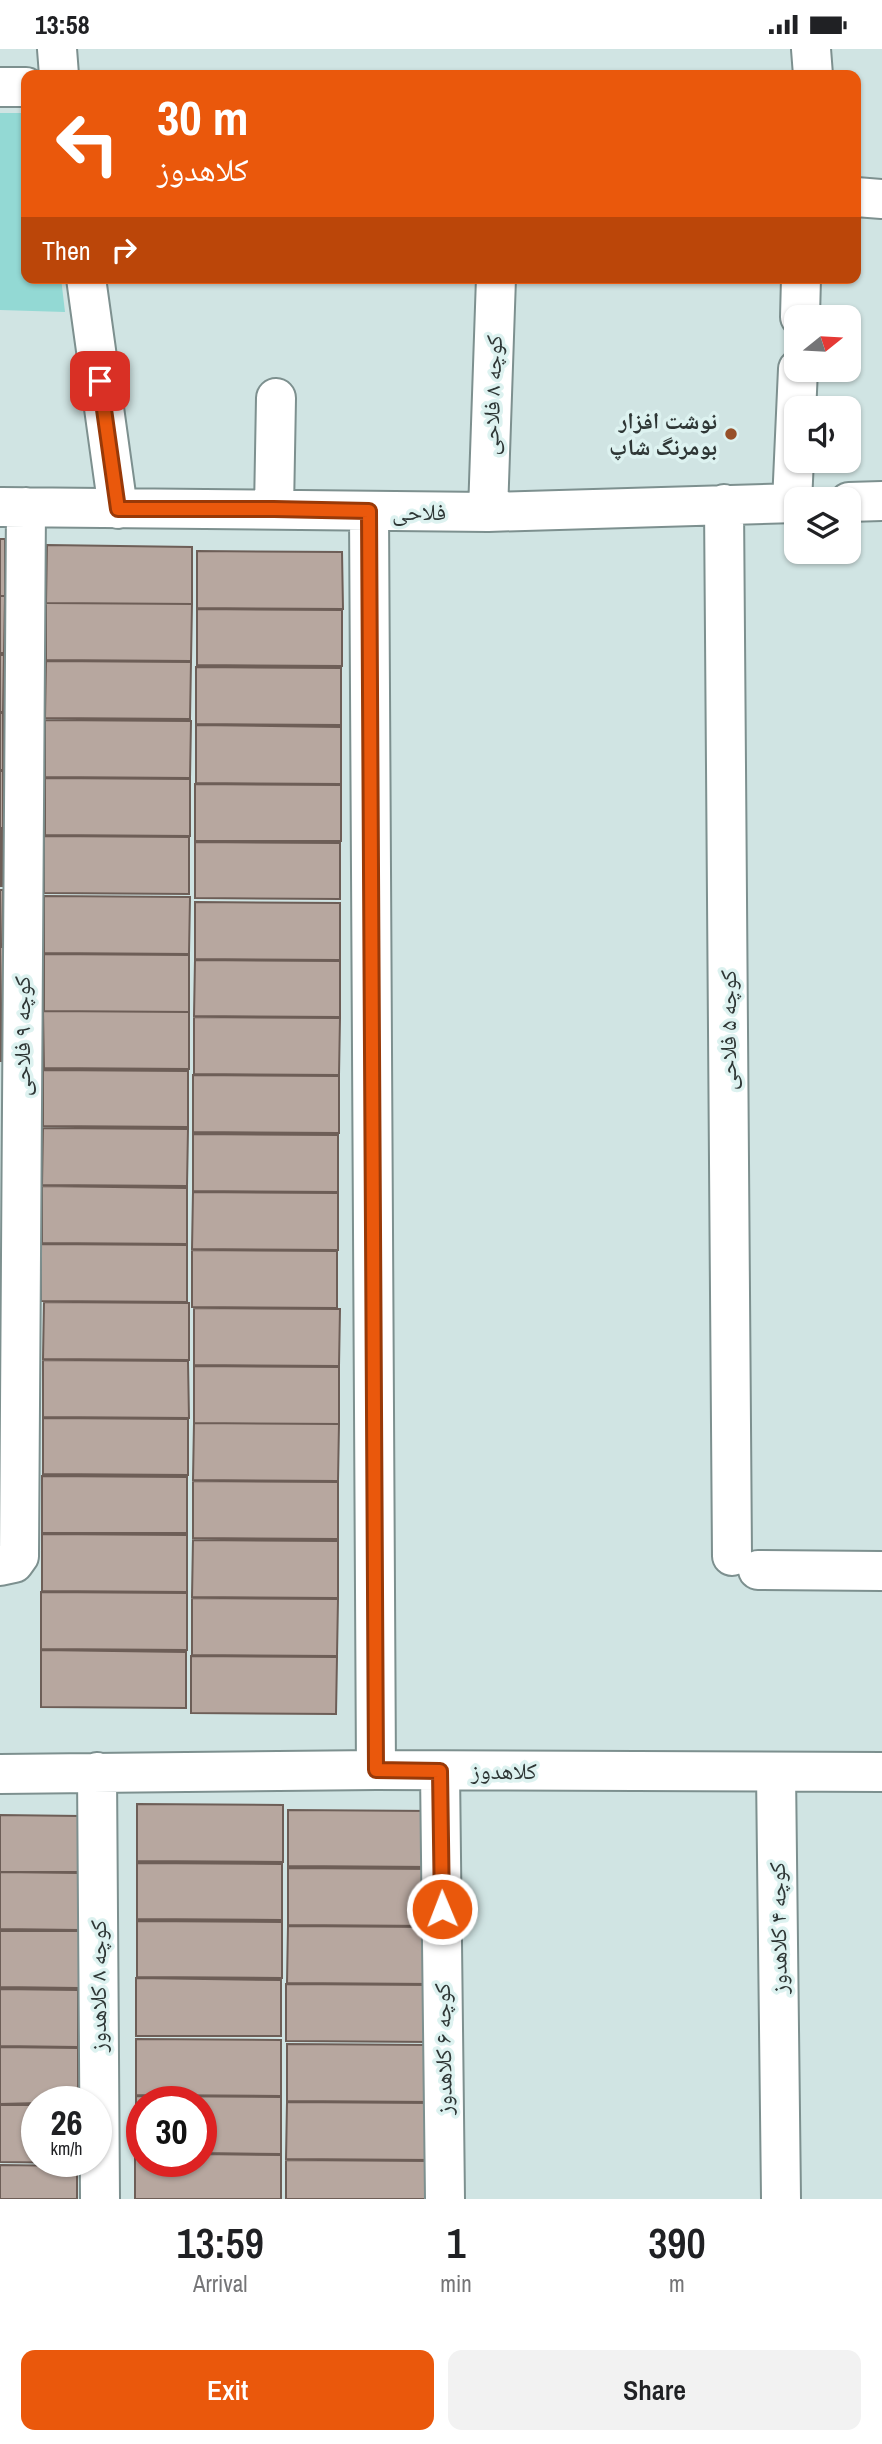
<!DOCTYPE html>
<html lang="en">
<head>
<meta charset="utf-8">
<style>
	:root { --surface:#fff; --page:#f2f2f2; --text:#202124; --muted:#757577; --accent:#ea580c }
	body { margin:0; font-family:"Archivo Narrow","Noto Naskh Arabic",sans-serif; background:var(--page); color:var(--text); height:100vh; display:flex; flex-direction:column; font-size:26px; white-space:nowrap }
	* { box-sizing:border-box; margin:0 }
	p { font-size:23px; color:var(--muted) }
	.icon { flex:none; width:38px; height:38px; fill:none; stroke:currentColor; stroke-width:2; stroke-linecap:round; stroke-linejoin:round }
	.map { position:relative; height:2150px; overflow:hidden }
	.sheet { display:flex; flex-direction:column; background:var(--surface); flex:1 }
	.sheet>* { flex:none }
	.banner { position:absolute; left:21px; top:21px; width:840px; height:214px; border-radius:14px; box-shadow:0 2px 5px #0004; background:#ea580c; color:#fff; overflow:hidden }
	.needle { width:46px; rotate:72deg }
	.controls { position:absolute; left:784px; top:256px; display:grid; gap:14px }
	.controls a { display:grid; place-items:center; width:77px; height:77px; border-radius:14px; background:var(--surface); box-shadow:0 2px 5px #0004; font-size:35px }
	.speed { position:absolute; left:21px; top:2037px; display:flex; gap:14px; font-size:35px; font-weight:700; text-align:center }
	.speed>* { display:grid; place-content:center; width:91px; height:91px; border-radius:50%; background:var(--surface); box-shadow:0 2px 5px #0004; line-height:1 }
	.speed small { font-size:18px; font-weight:400 }
	.speed .limit { border:10px solid #d22; background:#fff; color:#111 }
	.pin { position:absolute; display:grid; place-items:center; width:60px; height:60px; color:#fff; margin:-30px; border-radius:14px; box-shadow:0 4px 10px #0006 }
	.me { position:absolute; width:77px; margin:-38px; rotate:359deg; stroke-linejoin:round; filter:drop-shadow(0 0 5px #0008) }
	.turn { display:flex; align-items:center; gap:24px; height:147px; padding:0 21px; font-size:32px }
	.turn .icon { width:91px; height:91px; stroke-width:2.5 }
	.turn b { display:block; font-size:49px; line-height:60px }
	.then { display:flex; align-items:center; height:66px; padding:0 21px; background:#0003; gap:14px; font-size:26px }
	.eta { display:flex; justify-content:space-evenly; align-items:center; height:119px; text-align:center }
	.eta b { font-size:42px; font-weight:600; line-height:49px }
	.primary-button { display:flex; gap:14px; margin-top:auto; padding:14px 21px }
	.primary-button a { flex:1; height:80px; border-radius:14px; background:var(--accent); color:#fff; font-size:28px; font-weight:600; line-height:80px; text-align:center }
	.primary-button a+a { background:var(--page); color:var(--text) }
	.status { display:flex; justify-content:space-between; align-items:center; height:49px; padding:0 35px; background:var(--surface); direction:ltr }
	.status svg { height:19px; fill:currentColor }
	.map>svg:first-child { display:block }
</style>
</head>
<body>
<div class="status"><b>13:58</b><svg viewBox="0 0 49 12"><path d="M0 12V9h3v3zM5 12V6h3v6zM10 12V3h3v9zM15 12V0h3v12zM26 1h20v11H26zM47 4h2v5h-2z"/></svg></div>
<div class="map">
<svg width="882" height="2150" viewBox="0 0 882 2150">
	<rect width="100%" height="100%" fill="#d0e4e3"/>
	<!-- green -->
	<path fill="#93d9d4" d="M0,64H26V229H61L65,263L0,261Z"/>
	<!-- building -->
	<path fill="#b7a79f" stroke="#6d5e57" stroke-width="2" d="M0,490H5V547H0Z
		M47,496L192,498V555L46,554Z
		M197,502L342,503L343,560L197,559Z
		M0,547H5L4,604H0Z
		M46,554L192,555L191,612L46,611Z
		M197,560L342,561V617L197,616Z
		M0,606H4L3,663H0Z
		M46,612L191,613L190,670L45,669Z
		M196,618L341,619V676L196,675Z
		M0,664H3V721H0Z
		M45,671L191,672L190,729L45,728Z
		M196,676L341,678V735L196,734Z
		M0,722H3V779H0Z
		M45,729L190,730V787L45,786Z
		M195,735L341,736V792H195Z
		M0,780H2V837H0Z
		M44,787L189,788V845L44,844Z
		M195,793L340,794V850L195,849Z
		M0,841H3L2,897H0Z
		M44,847L190,848L189,905L44,904Z
		M195,853L340,854V911L195,910Z
		M0,898H3L2,955H0Z
		M44,905L189,906V963L44,962Z
		M195,911L340,912V968L194,967Z
		M0,955H2V1012H0Z
		M43,962L189,963V1020L44,1019Z
		M194,968L340,969L339,1026L194,1025Z
		M43,1021L188,1022V1078L43,1077Z
		M193,1026L339,1027V1084L193,1083Z
		M43,1079L188,1080L187,1137L42,1136Z
		M193,1085L338,1086V1143L193,1142Z
		M42,1137L187,1139V1195L42,1194Z
		M193,1143L338,1144V1201L192,1200Z
		M41,1195L187,1196V1253L41,1252Z
		M192,1201L337,1202V1259L192,1258Z
		M44,1253L189,1254V1311L43,1310Z
		M194,1259L340,1260L339,1317L194,1316Z
		M43,1311L188,1312L189,1369L43,1368Z
		M194,1317L339,1318V1375L194,1374Z
		M43,1369L188,1370V1426L43,1425Z
		M194,1374L339,1375L338,1432L193,1431Z
		M42,1427L187,1428V1484H42Z
		M193,1432L338,1433V1490L193,1489Z
		M42,1485L187,1486V1543L42,1542Z
		M193,1491L338,1492V1549L192,1548Z
		M41,1543L187,1544V1601L41,1600Z
		M192,1549L338,1550L337,1607L192,1606Z
		M41,1601L186,1603V1659L41,1658Z
		M191,1607L337,1608L336,1665L191,1664Z
		M137,1755L283,1756V1813L137,1812Z
		M288,1761L434,1762L433,1818L288,1817Z
		M0,1766L80,1767V1823H0Z
		M137,1814L282,1815V1871L137,1870Z
		M288,1819L433,1820V1877L288,1876Z
		M0,1823L79,1824V1881L0,1880Z
		M137,1872L282,1873V1929L137,1928Z
		M288,1877L433,1878L432,1935L287,1934Z
		M0,1882H79V1939L0,1938Z
		M136,1929L281,1931V1987H136Z
		M286,1935L432,1936V1993L286,1992Z
		M0,1940L78,1941V1998L0,1997Z
		M136,1990L281,1991V2047L136,2046Z
		M287,1995L432,1996V2053L287,2052Z
		M0,1998L78,1999V2053L0,2055Z
		M136,2047L281,2048V2105L201,2104V2053H142V2104H136Z
		M287,2053L432,2054V2111L286,2110Z
		M0,2056H37V2112L77,2114L0,2113Z
		M135,2105H142V2112H201V2105L281,2106V2150H135Z
		M286,2111L432,2112L431,2150H286Z
		M0,2116L77,2117V2150H0Z"/>
	<g fill="none" stroke-linecap="round" stroke-linejoin="round">
		<defs>
			<path id="minor" d="M57,0L59,26
				M811,0L813,26
				M0,38H26
				M856,148L882,150
				M86,229L118,460
				M800,268L801,229
				M849,453L882,452
				M792,454L798,320
				M724,455L732,1507
				M1,458L488,463L796,454
				M274,460L276,349
				M369,462L376,1721
				M488,463L496,229
				M0,1517L14,1514L19,1507L26,458
				M758,1521L882,1522
				M440,1722L445,2150
				M97,1723L100,2150
				M776,1723L781,2150
				M0,1725L376,1721L882,1723"/>
		</defs>
		<!-- minor casing -->
		<use href="#minor" stroke="#7d908f" stroke-width="42"/>
		<!-- minor -->
		<use href="#minor" stroke="#fff" stroke-width="38"/>
	</g>
	<g fill="none" stroke-linecap="round" stroke-linejoin="round">
		<defs>
			<path id="route" d="M100,332L118,460H274L369,462L376,1721L440,1722L442,1860"/>
		</defs>
		<!-- route casing -->
		<use href="#route" stroke="#983908" stroke-width="18"/>
		<!-- route -->
		<use href="#route" stroke="#ea580c" stroke-width="12"/>
	</g>
	<!-- markers -->
	<circle fill="#975029" stroke="#ddf2f0" stroke-width="2.5" cx="731" cy="385" r="7"/>
	<g text-anchor="middle" stroke-width="7" stroke-linejoin="round" paint-order="stroke">
		<!-- street labels -->
		<g font-size="23" fill="#2e3635" stroke="#ddf2f0">
			<text transform="translate(492 346) rotate(-88)" y="8">کوچه ۸ فلاحی</text>
			<text x="419" y="471">فلاحی</text>
			<text transform="translate(728 981) rotate(-90)" y="8">کوچه ۵ فلاحی</text>
			<text transform="translate(22 987) rotate(-90)" y="8">کوچه ۹ فلاحی</text>
			<text x="504" y="1730">کلاهدوز</text>
			<text transform="translate(778 1879) rotate(-91)" y="8">کوچه ۴ کلاهدوز</text>
			<text transform="translate(98 1937) rotate(-90)" y="8">کوچه ۸ کلاهدوز</text>
			<text transform="translate(443 2000) rotate(-91)" y="8">کوچه ۶ کلاهدوز</text>
		</g>
		<!-- poi labels -->
		<g font-size="23" font-weight="bold" fill="#2e3635" stroke="#ddf2f0" text-anchor="end">
			<text x="717" y="380">نوشت افزار<tspan x="717" dy="26">بومرنگ شاپ</tspan></text>
		</g>
	</g>
</svg>
<div class="controls">
<a><svg class="needle" viewBox="-14 -14 28 28"><path d="M0-13l5 13h-10z" fill="#e53935"/><path d="M0 13l5-13h-10z" fill="#757577"/></svg></a>
<a><svg class="icon" aria-label="sound" viewBox="0 0 24 24"><path d="M4 9h4l5-4v14l-5-4H4zM17 9q2 3 0 6"/></svg></a>
<a><svg class="icon" aria-label="layers" viewBox="0 0 24 24"><path d="M12 4l9 5-9 5-9-5zM3 14l9 5 9-5"/></svg></a>
</div>
<div class="speed"><div>26<small>km/h</small></div><div class="limit">30</div></div>
<div class="pin" style="left:100px;top:332px;background:#d93025"><svg class="icon" aria-label="arrive" viewBox="0 0 24 24"><path d="M6 21V4h12l-3 4 3 4H6"/></svg></div>
<svg class="me" style="left:442px;top:1860px" viewBox="-20 -20 40 40"><circle r="17" fill="#ea580c" stroke="#fff" stroke-width="3"/><path d="M0-11L8 9 0 5-8 9z" fill="#fff"/></svg>
<div class="banner">
<div class="turn"><svg class="icon" aria-label="left" viewBox="0 0 24 24"><path d="M17 20v-9H6M10 6l-5 5 5 5"/></svg><div><b>30 m</b>کلاهدوز</div></div>
<div class="then">Then<svg class="icon" aria-label="right" viewBox="0 0 24 24"><path d="M7 20v-9h11M14 6l5 5-5 5"/></svg></div>
</div>
</div>
<section class="sheet">
<div class="eta">
<div><b>13:59</b><p>Arrival</p></div>
<div><b>1</b><p>min</p></div>
<div><b>390</b><p>m</p></div>
</div>
<div class="primary-button"><a>Exit</a><a>Share</a></div>
</section>
</body>
</html>
